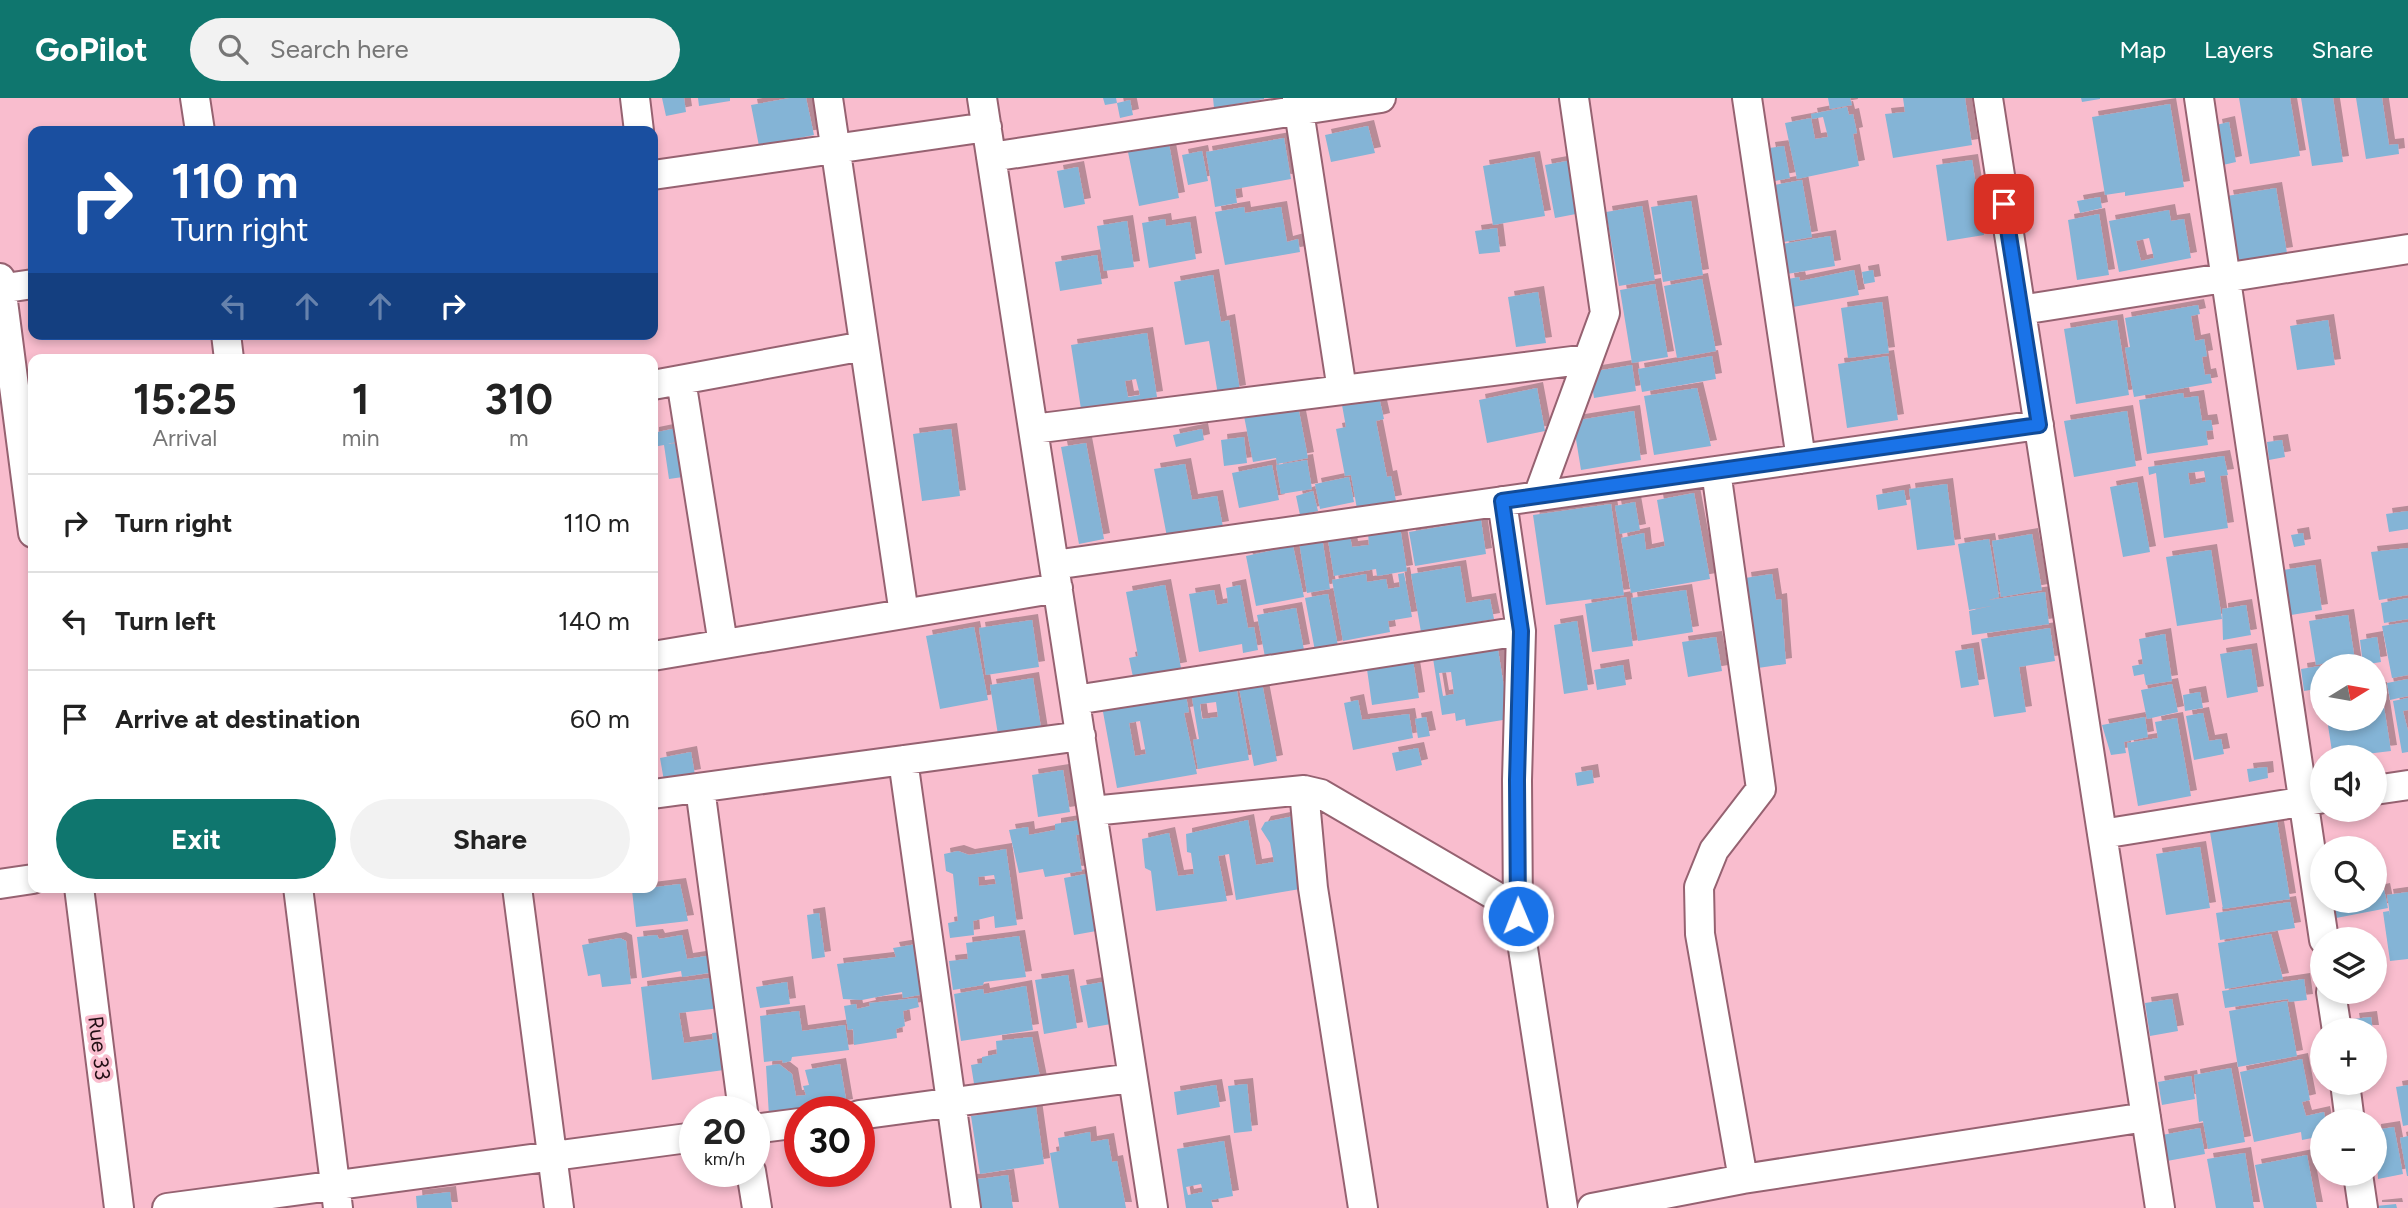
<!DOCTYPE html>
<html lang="en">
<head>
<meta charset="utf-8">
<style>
	:root { --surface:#fff; --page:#f2f2f2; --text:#222; --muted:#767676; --line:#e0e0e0; --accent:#0f766e }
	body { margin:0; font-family:Figtree,sans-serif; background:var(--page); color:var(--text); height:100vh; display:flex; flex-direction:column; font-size:26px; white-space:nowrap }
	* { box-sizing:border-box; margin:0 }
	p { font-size:23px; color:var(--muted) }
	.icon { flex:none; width:38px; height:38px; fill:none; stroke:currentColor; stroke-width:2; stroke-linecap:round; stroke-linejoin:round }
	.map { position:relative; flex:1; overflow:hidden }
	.drawer { position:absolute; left:28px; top:256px; width:630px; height:539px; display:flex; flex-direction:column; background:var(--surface); border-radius:14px; box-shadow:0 4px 10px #0003 }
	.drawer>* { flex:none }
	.banner { position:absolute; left:28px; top:28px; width:630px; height:214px; border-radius:14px; box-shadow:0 4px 10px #0003; background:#1a4fa0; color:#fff; overflow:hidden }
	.needle { width:46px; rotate:79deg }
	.tools { position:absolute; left:2310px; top:556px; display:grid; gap:14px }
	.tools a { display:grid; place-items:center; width:77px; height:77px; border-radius:50%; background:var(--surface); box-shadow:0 4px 10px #0003; font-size:35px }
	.speed { position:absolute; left:679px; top:998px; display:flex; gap:14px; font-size:35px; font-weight:700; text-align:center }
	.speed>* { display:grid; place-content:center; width:91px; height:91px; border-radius:50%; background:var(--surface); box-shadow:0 4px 10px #0003; line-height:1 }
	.speed small { font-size:18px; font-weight:400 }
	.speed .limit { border:10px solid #d22; background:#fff; color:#111 }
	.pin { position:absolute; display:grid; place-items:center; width:60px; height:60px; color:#fff; margin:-30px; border-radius:14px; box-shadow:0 4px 10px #0006 }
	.me { position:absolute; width:77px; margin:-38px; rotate:359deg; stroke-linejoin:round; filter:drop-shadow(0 0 5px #0008) }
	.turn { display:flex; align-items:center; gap:24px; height:147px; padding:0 28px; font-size:32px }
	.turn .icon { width:91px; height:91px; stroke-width:2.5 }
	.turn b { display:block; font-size:49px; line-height:60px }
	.lanes { display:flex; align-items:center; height:66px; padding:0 28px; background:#0003; justify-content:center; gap:35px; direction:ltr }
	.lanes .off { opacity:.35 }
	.eta { display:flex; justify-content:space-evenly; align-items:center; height:119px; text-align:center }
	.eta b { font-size:42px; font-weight:700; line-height:49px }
	.action { display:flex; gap:14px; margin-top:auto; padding:14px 28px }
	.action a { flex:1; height:80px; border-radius:42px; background:var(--accent); color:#fff; font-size:28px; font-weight:700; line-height:80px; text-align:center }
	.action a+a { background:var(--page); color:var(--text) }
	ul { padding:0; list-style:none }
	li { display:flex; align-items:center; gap:21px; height:98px; padding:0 28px; border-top:2px solid var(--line) }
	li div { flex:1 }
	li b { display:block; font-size:26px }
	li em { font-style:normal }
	header { display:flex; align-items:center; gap:42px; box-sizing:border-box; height:98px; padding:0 35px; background:var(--accent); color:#fff }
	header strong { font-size:33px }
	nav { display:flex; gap:38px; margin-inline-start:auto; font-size:24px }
	.search { width:490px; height:63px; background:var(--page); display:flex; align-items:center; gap:18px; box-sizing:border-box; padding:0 24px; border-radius:38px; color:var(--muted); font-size:26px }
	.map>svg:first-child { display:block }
</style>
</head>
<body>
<header>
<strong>GoPilot</strong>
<div class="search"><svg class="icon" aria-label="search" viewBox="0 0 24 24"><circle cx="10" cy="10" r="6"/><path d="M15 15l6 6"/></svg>Search here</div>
<nav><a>Map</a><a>Layers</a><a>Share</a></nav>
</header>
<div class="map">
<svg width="2408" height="1110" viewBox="0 0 2408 1110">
	<defs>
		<filter id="shadow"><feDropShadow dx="6" dy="-6" stdDeviation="0" flood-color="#0004"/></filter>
	</defs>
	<rect width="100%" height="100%" fill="#f9bdce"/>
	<!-- building -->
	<path fill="#84b4d6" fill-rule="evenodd" filter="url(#shadow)" d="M662,0H684L686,14L666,18Z
		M698,0H730V3L699,8Z
		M790,0H806L814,37L759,48L751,7Z
		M1103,0H1116L1117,5L1105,7Z
		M1213,0H1264V1L1214,10Z
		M1828,0H1850L1852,7L1830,11Z
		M1903,0H1965L1972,47L1893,60L1885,16L1905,14Z
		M2081,0H2100V1L2082,4Z
		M2239,0H2290L2300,58L2250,66Z
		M2301,0H2333L2343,64L2312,68Z
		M2356,0H2382L2389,47L2398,46L2399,56L2366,61Z
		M1130,2L1133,17L1120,20L1117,5Z
		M2170,6L2184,89L2125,98V94L2105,97L2092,19Z
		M1847,9L1849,17L1853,16L1857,35L1853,36L1859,68L1797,81L1785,25L1811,20L1815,41L1828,39L1823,19L1812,21L1811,16Z
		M2229,24L2236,64L2223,67L2216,27Z
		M1368,28L1375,55L1331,64L1325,37Z
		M1284,40L1291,81L1235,91L1237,105L1215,109L1206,54Z
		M1169,46L1179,100L1139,108L1128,54Z
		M1784,48L1790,80L1775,83L1769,50Z
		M1202,53L1208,83L1188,87L1182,57Z
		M1534,59L1545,118L1493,127L1483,68Z
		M1972,62L1984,137L1947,143L1936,67Z
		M1567,63L1576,116L1555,120L1545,67Z
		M1078,69L1085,106L1064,110L1057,73Z
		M1802,82L1812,139L1784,144L1774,87Z
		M2276,90L2287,155L2239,163L2227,98Z
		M2100,99L2102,110L2080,115L2077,103Z
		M1691,103L1703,177L1663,184L1651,109Z
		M1642,108L1655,182L1619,188L1606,114Z
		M1244,109L1245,115L1281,109L1287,144L1298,141L1300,154L1225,167L1215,114Z
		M2169,112L2171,123L2184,121L2191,160L2119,174L2109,123ZM2149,140L2154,160L2141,163L2136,143Z
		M2099,116L2109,177L2077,182L2068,122Z
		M1165,121L1166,128L1190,124L1196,161L1149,170L1142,125Z
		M1127,123L1134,169L1104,173L1097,128Z
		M1497,130L1500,154L1479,156L1475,133Z
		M1830,138L1835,168L1787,176L1782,146Z
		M1097,157L1102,186L1060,193L1055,164Z
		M1854,172L1859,197L1793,209L1788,181L1799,179L1800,183Z
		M1873,172L1875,184L1864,186L1862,174Z
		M1213,177L1221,224L1229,222L1240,293L1218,297L1209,243L1185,247L1174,184Z
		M1702,181L1716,253L1677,260L1664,188Z
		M1655,186L1668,259L1632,265L1620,192Z
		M1538,194L1546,245L1516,249L1508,199Z
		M1882,204L1889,255L1848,260L1841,210Z
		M2198,207L2200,216L2191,218L2195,243L2204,241L2207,258L2202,259L2205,277L2210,276L2212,285L2134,299L2125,250L2130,249L2125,220Z
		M2117,222L2129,297L2076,306L2064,231Z
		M2328,222L2335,267L2297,272L2290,228Z
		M1147,235L1157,299L1081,311L1071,247ZM1136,281L1140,297L1128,299L1125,283Z
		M1712,258L1716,281L1642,294L1638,271Z
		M1888,258L1898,322L1847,330L1838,266Z
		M1632,267L1636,293L1594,300L1590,274Z
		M1537,290L1545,333L1487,345L1479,302Z
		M1697,290L1711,348L1654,357L1644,298Z
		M2183,295L2184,300L2198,298L2202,323L2211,322L2213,332L2206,333L2208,347L2147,356L2139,302Z
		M1379,299L1384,321L1376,323L1387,379L1391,378L1396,403L1357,411L1351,377L1345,378L1336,331L1346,329L1342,307Z
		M1298,308L1308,360L1277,366L1276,360L1253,364L1244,318Z
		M1634,313L1641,362L1581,372L1573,323Z
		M2127,313L2136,368L2074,379L2064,323Z
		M677,330L679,343L668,346L678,345L683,379L669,381L664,347L653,349V335Z
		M951,331L960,398L922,403L913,336Z
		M1202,331L1204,342L1176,349L1173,337Z
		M1244,339L1247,365L1224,368L1221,342Z
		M2282,342L2285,359L2269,362L2267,344Z
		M1086,345L1104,441L1079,446L1061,349Z
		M2224,358L2228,377L2220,378L2228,430L2164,440L2156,375L2149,377L2148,369ZM2204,373L2206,384L2190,387L2188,375Z
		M1307,362L1312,391L1281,396L1276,367Z
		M1185,366L1192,402L1217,398L1223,429L1167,439L1154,371Z
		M1272,367L1279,402L1239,410L1232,375Z
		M1349,379L1354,404L1320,411L1315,386Z
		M2137,384L2150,454L2123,459L2110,389Z
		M1947,386L1955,447L1917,452L1909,391Z
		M1904,392L1907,407L1878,412L1876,397Z
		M1313,393L1318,413L1300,417L1296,398Z
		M1694,395L1710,481L1631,495L1621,440L1644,435L1646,452L1665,448L1657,402Z
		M1635,404L1640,432L1620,436L1615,408Z
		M1611,406L1624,497L1546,507L1533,417Z
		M2408,413V431L2389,434L2386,416Z
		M1481,422L1486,456L1415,468L1409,434Z
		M1400,429L1407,473L1377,478L1376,471L1334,478L1328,442L1350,438L1352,449L1369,447L1368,435Z
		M2303,435L2305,447L2294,449L2291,437Z
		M2032,436L2042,492L2001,499L1992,443Z
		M1322,439L1330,491L1307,495L1299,443Z
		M1989,441L1999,499L1989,502L2045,494L2049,526L1972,537L1969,513L1991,508L1969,512L1958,446Z
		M1293,448L1304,499L1256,508L1246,458Z
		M2408,450V497L2379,502L2371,454Z
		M2211,452L2222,521L2177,528L2166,459Z
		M2315,467L2322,512L2291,517L2283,472Z
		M1460,468L1466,505L1490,501L1494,521L1421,534L1411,476Z
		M1404,475L1412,519L1388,523L1390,534L1343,543L1332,482L1366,476L1367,484L1386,481L1388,491L1400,489L1398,476Z
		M1772,476L1776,502L1781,501L1786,566L1758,570L1745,480Z
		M1165,487L1181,570L1133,579L1129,560L1138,558L1126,494Z
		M1240,487L1248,530L1254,529L1258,552L1243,555L1242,546L1199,554L1189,496L1214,492L1217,507L1228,505L1226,490Z
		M1686,492L1693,534L1638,543L1631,500Z
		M1328,496L1338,548L1315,553L1305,500Z
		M1626,499L1633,548L1592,554L1585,506Z
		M2408,500V521L2384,525L2381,505Z
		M2246,507L2251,537L2223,542L2222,511Z
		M1296,510L1304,552L1265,559L1257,517Z
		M2348,517L2356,569H2332L2331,564L2316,567L2309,523Z
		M1032,522L1039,569L986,577L979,530Z
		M1577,523L1588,592L1564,596L1554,527Z
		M2408,524V577L2392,580L2382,528Z
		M974,529L988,602L940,611L926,538Z
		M2050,530L2055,563L2019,569L2026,614L1994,619L1981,541Z
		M2165,536L2172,583L2146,587L2144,576L2134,578L2132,568L2143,566L2139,541Z
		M1716,539L1722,573L1688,579L1682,544Z
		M2377,539L2381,564L2363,567L2360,542Z
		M1497,545L1509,621L1466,628L1465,621L1456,623L1455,615L1442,617L1432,554ZM1451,574L1454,596L1443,598L1439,575Z
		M1411,550L1419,600L1372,607L1365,557Z
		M1973,550L1979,587L1961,590L1955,553Z
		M2251,551L2258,594L2227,600L2220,556Z
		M1623,567L1626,587L1597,592L1594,572Z
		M2320,568L2322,590L2304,593L2301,571Z
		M1033,580L1042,636L999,643L990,587Z
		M1261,580L1277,663L1254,668L1238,584Z
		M2408,581V598L2390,602L2387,585Z
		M2172,586L2178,614L2147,621L2141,592Z
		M1236,587L1249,662L1198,671L1193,642L1199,641L1191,594ZM1216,604L1218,619L1202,621L1200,606Z
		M1184,588L1189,614L1184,615L1197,676L1117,690L1101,603ZM1140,623L1146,656L1135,658L1129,625Z
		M2381,590L2391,653L2333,660L2327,621H2375V591Z
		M2200,594L2203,610L2185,613L2183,597Z
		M2408,600V612L2403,613L2408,633V654L2402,655L2393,603Z
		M1358,602L1362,622L1409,616L1413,640L1353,652L1344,605Z
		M2203,615L2209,643L2221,641L2224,656L2194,662L2186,618Z
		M1426,619L1430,638L1418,640L1415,621Z
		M2145,619L2148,639L2124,644L2126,655L2111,657L2102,627Z
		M2177,620L2191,698L2138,708L2127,645L2158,640L2155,624Z
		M1418,650L1422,667L1396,673L1392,655Z
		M691,654L695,677L664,683L660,660Z
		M2267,669L2268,680L2249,684L2247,671Z
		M1063,672L1070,714L1038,719L1032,677Z
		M1592,672L1594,685L1577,688L1575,675Z
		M1299,717L1306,790L1236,802L1229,756L1218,758L1227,803L1156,813L1151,773L1145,770L1142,741L1169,735L1178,778L1194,776L1191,755L1187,754L1186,736L1248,722L1256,767L1274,764L1270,745L1261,731L1265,724Z
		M1080,722L1082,736L1076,737L1082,773L1045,779L1043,771L1019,775L1009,732L1028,729L1029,737L1055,732V726Z
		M2277,723L2290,801L2223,811L2210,734Z
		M2200,749L2210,810L2166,817L2156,756Z
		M1006,751L1017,827L995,830L994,818L973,823L974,837L950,840L948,825L958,823L953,776L946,773L944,756L958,753L969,757ZM994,777L996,786L979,788L978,779Z
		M1091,775L1102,832L1074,837L1064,780Z
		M680,786L688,823L636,829L632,792Z
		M2384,791L2388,810L2336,820L2333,803H2375V793Z
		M2408,794V861L2390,863L2383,814L2389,813L2390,817L2387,797Z
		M2290,804L2295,830L2220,842L2216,815Z
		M819,815L825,859L812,861L807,817Z
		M2271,836L2283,881L2225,891L2218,845Z
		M657,837L659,841L682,837L687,861L713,857L716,874L682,879L681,873L642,880L637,839Z
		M1019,838L1026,879L984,884L983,887L953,892L949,863L968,861L966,845Z
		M620,840L626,843L631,886L602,889L600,876L588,878L582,847Z
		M917,846L925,896L903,900L902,894L862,902L843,901L837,866L896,859L893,850Z
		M1068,877L1077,930L1044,936L1035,882Z
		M718,879L720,910L679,915L684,945L713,941L712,935L723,934L731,971L652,982L641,889Z
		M2304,881L2307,902L2289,904L2288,901L2225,910L2222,893Z
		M1109,883L1117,925L1088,930L1080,888Z
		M787,884L790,906L760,910L756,889Z
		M1026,888L1033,932L961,943L954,896L983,891L984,896Z
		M917,900L919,909L903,913L905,928L896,931L897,940L854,947L853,931L848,932L844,908L856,906L857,911L870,908L869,905Z
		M2172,901L2178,933L2150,938L2145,905Z
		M2287,903L2297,958L2238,969L2229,913Z
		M799,913L802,933L845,927L849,952L792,959L791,963L783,965L782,962L764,964L760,918Z
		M2371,919L2373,933H2355L2353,921Z
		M1032,939L1041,984L975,992L971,967L982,965V959L997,956L996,943Z
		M2302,961L2310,1002L2302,1004L2306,1018L2324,1014L2326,1024H2322V1038L2302,1042L2301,1034L2254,1044L2240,974Z
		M779,966L792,976L796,998L806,997L803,988L809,987L805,972L840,966L847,1007L769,1018L766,968Z
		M2231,970L2245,1044L2208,1051L2203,1023L2199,1024L2194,977Z
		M2191,978L2195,1001L2162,1007L2158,984Z
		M1247,986L1252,1033L1234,1035L1228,988Z
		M1216,987L1220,1009L1177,1017L1174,994Z
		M2408,987V1027L2403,1028L2396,989Z
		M1036,1009L1044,1066L980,1076L971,1018Z
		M2394,1029L2403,1076L2378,1081L2375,1032Z
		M2200,1030L2205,1056L2167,1063L2162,1037Z
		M1090,1034L1091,1044L1108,1041L1112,1064L1117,1063L1126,1110H1059L1050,1055L1060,1053L1058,1040Z
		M2408,1038V1078H2407L2400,1040Z
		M1224,1043L1233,1098L1211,1102L1213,1110H1186L1177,1051ZM1201,1086L1203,1094L1188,1097L1186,1089Z
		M2245,1055L2254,1110H2216L2207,1061Z
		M2307,1057L2317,1110H2264L2255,1067Z
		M1008,1077L1013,1110H975L971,1082Z
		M450,1094L452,1110H417L416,1098Z
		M2396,1106L2397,1110H2376V1108Z"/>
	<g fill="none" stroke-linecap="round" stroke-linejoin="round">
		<defs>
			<path id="street" d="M195,0L200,33
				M635,0L639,33
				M828,0L904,516
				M982,0L1153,1110
				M1297,0L1342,292
				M1747,0L1801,361
				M1988,0L2160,1110
				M2199,0L2324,842
				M991,59L1381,0
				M653,77L987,29
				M0,180L33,435
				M0,191L33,186
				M2021,212L2408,151
				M226,236L229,261
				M681,282L723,546
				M653,287L864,248
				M1033,331L1588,261
				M1716,373L1761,691L1714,752L1699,789L1700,836L1743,1081
				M1538,398L1605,215L1574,0
				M1502,403L1521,533L1517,682L1518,818L1563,1110
				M1054,467L2039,327
				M653,558L1058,490
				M1075,602L1521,533
				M903,662L966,1110
				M700,690L743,1013
				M1304,692L1321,696L1518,811
				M2375,692L2408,687
				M653,696L1081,638
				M1092,713L1304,692L1313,790L1363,1110
				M2102,736L2319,701
				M0,786L33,781
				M79,789L119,1110
				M298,789L338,1110
				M517,789L559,1110
				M2331,894L2337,933
				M2345,985L2350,1024
				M859,1017L1132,980
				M754,1031L800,1025
				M751,1073L757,1110
				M2358,1076L2363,1110
				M167,1110L695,1039
				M1592,1110L1743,1081L2146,1019"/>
		</defs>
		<!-- street casing -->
		<use href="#street" stroke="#966271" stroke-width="32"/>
		<!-- street -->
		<use href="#street" stroke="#fff" stroke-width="28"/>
	</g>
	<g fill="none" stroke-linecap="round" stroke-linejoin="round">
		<defs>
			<path id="route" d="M1518,818L1517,682L1521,533L1502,403L2039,327L2004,106"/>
		</defs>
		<!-- route casing -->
		<use href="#route" stroke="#114b97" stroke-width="18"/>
		<!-- route -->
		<use href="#route" stroke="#1a73e8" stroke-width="12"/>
	</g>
	<g text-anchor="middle" stroke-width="7" stroke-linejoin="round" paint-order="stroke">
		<!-- street labels -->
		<g font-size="21" fill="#230f15" stroke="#f9bdce">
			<text transform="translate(99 950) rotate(83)" y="7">Rue 33</text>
		</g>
	</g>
</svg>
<div class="tools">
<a><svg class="needle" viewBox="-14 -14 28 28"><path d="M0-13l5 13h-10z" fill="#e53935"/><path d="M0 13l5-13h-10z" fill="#767676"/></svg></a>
<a><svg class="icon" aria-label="sound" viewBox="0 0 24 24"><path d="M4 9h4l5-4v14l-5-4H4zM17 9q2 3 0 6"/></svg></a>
<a><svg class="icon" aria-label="search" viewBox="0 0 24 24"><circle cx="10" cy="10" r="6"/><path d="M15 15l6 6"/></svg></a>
<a><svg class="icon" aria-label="layers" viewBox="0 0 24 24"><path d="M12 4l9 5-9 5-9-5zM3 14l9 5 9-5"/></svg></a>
<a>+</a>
<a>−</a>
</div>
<div class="speed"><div>20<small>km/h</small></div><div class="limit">30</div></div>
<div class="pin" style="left:2004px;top:106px;background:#d93025"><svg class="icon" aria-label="arrive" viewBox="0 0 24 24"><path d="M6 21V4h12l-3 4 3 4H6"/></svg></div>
<svg class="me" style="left:1518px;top:818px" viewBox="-20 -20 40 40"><circle r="17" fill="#1a73e8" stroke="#fff" stroke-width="3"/><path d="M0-11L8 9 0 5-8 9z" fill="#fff"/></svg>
<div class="banner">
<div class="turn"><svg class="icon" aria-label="right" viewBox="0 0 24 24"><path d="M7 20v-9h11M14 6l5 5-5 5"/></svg><div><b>110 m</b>Turn right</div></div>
<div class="lanes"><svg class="icon off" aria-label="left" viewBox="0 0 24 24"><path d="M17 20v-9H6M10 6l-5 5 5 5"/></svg><svg class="icon off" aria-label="ahead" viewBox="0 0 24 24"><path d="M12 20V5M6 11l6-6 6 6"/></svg><svg class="icon off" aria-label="ahead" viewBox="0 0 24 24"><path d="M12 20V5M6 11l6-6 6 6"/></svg><svg class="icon" aria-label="right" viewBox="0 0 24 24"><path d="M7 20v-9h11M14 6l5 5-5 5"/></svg></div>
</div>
<section class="drawer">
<div class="eta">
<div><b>15:25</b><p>Arrival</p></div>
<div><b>1</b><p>min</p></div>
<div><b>310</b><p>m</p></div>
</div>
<ul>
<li><svg class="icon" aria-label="right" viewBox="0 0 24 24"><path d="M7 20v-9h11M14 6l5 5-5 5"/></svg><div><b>Turn right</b></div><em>110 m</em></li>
<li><svg class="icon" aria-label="left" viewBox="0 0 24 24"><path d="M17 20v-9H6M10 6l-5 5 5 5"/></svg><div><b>Turn left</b></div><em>140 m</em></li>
<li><svg class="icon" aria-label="arrive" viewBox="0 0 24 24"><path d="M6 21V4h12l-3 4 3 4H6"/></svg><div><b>Arrive at destination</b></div><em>60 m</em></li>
</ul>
<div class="action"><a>Exit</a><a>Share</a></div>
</section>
</div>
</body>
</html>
